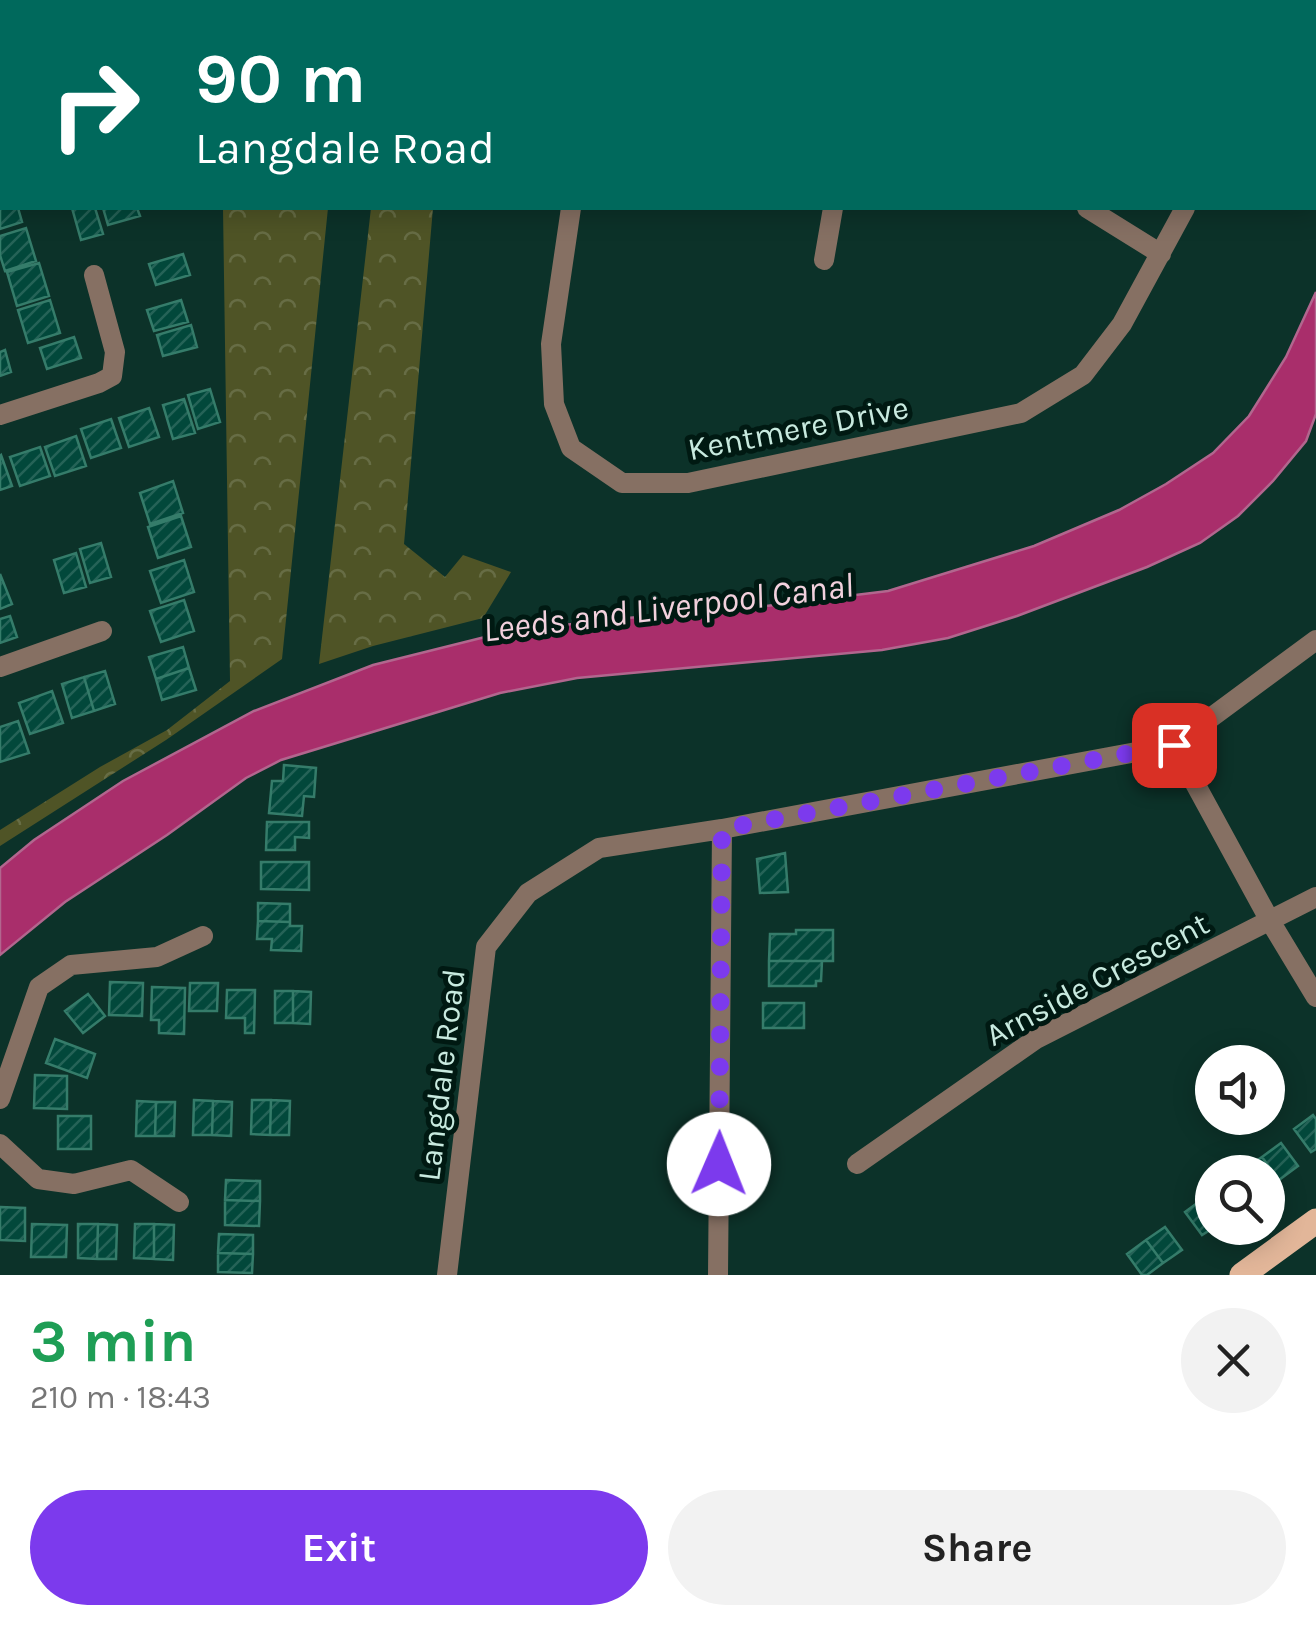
<!DOCTYPE html>
<html lang="en">
<head>
<meta charset="utf-8">
<style>
	:root { --surface:#fff; --page:#f2f2f2; --text:#222; --muted:#767676; --accent:#7c3aed }
	body { margin:0; font-family:Karla,sans-serif; background:var(--page); color:var(--text); height:100vh; display:flex; flex-direction:column; font-size:38px; white-space:nowrap }
	* { box-sizing:border-box; margin:0 }
	p { font-size:32px; color:var(--muted) }
	.icon { flex:none; width:55px; height:55px; fill:none; stroke:currentColor; stroke-width:2; stroke-linecap:round; stroke-linejoin:round }
	.map { position:relative; height:1275px; overflow:hidden }
	.details { display:flex; flex-direction:column; background:var(--surface); flex:1 }
	.details>* { flex:none }
	.top-card { position:absolute; left:0px; top:0px; width:1318px; height:210px; box-shadow:0 5px 25px #0003; background:#00695c; color:#fff; overflow:hidden }
	.fabs { position:absolute; left:1195px; top:1045px; display:grid; gap:20px }
	.fabs a { display:grid; place-items:center; width:90px; height:90px; border-radius:50%; background:var(--surface); box-shadow:0 5px 25px #0003; font-size:50px }
	.pin { position:absolute; display:grid; place-items:center; width:85px; height:85px; color:#fff; margin:-42px; border-radius:20px; box-shadow:0 5px 15px #0006 }
	.me { position:absolute; width:110px; margin:-55px; rotate:1deg; stroke-linejoin:round; filter:drop-shadow(0 0 8px #0008) }
	.turn { display:flex; align-items:center; gap:35px; height:210px; padding:0 30px; font-size:45px }
	.turn .icon { width:130px; height:130px; stroke-width:2.5 }
	.turn b { display:block; font-size:70px; line-height:85px }
	.round { display:grid; place-items:center; flex:none; width:105px; height:105px; border-radius:52px; background:var(--page) }
	.summary { display:flex; align-items:center; justify-content:space-between; height:170px; padding:0 30px }
	h1 { font-size:60px; font-weight:700; line-height:75px; color:#1e9e55 }
	.primary-button { display:flex; gap:20px; margin-top:auto; padding:20px 30px }
	.primary-button a { flex:1; height:115px; border-radius:60px; background:var(--accent); color:#fff; font-size:40px; font-weight:700; line-height:115px; text-align:center }
	.primary-button a+a { background:var(--page); color:var(--text) }
	.map>svg:first-child { display:block }
</style>
</head>
<body>
<div class="map">
<svg width="1316" height="1275" viewBox="0 0 1316 1275">
	<defs>
		<pattern id="forest-crowns" width="20" height="18" patternUnits="userSpaceOnUse" patternTransform="scale(2.5)"><rect width="20" height="18" fill="#4f5426"/><path d="M2 6a3 3 0 1 1 6 0M12 15a3 3 0 1 1 6 0" fill="none" stroke="#676d45"/></pattern>
		<pattern id="building-hatch" width="6" height="6" patternUnits="userSpaceOnUse" patternTransform="scale(2.5)"><rect width="6" height="6" fill="#02483b"/><path d="M-1 1l2-2M0 6l6-6M5 7l2-2" fill="none" stroke="#256357"/></pattern>
	</defs>
	<rect width="100%" height="100%" fill="#0c3229"/>
	<!-- forest -->
	<path fill="url(#forest-crowns)" d="M223,208H328L282,659L166,740L0,846V830L100,767L167,730L230,681Z
		M371,208H433L404,544L445,577L463,555L511,572L483,618L373,646L319,664Z"/>
	<!-- water -->
	<path fill="#a92e6b" stroke="#b2668e" stroke-width="2.5" d="M1316,292V414L1306,441L1273,481L1238,516L1200,543L1147,567L1017,616L948,638L882,650L577,678L500,693L281,760L246,778L167,835L65,902L0,955V868L34,840L123,781L254,711L373,665L505,632L614,619L742,609L888,591L1034,546L1119,510L1166,484L1213,453L1249,416L1286,357Z"/>
	<!-- building -->
	<path fill="url(#building-hatch)" stroke="#357c6a" stroke-width="2.5" d="M0,192H2V208H18L22,222L0,229Z
		M72,208H95L103,234L81,240Z
		M103,208H137L140,216L108,225Z
		M26,228L36,261L5,271L0,255V236Z
		M183,254L190,275L156,285L149,264Z
		M39,263L49,296L17,306L7,272Z
		M50,300L60,333L28,343L18,310Z
		M181,300L188,322L154,331L147,310Z
		M191,325L197,347L163,356L157,335Z
		M74,337L81,358L47,369L40,348Z
		M5,350L11,372L0,376V352Z
		M210,389L220,422L198,429L188,395Z
		M184,399L195,433L173,439L163,405Z
		M149,408L159,437L129,447L119,418Z
		M111,419L121,448L91,458L81,429Z
		M76,436L86,466L55,476L45,447Z
		M40,447L50,476L20,486L10,457Z
		M1,455L12,486L0,490V456Z
		M173,481L183,513L150,524L140,493Z
		M181,516L191,547L158,558L148,527Z
		M101,543L111,577L90,583L80,549Z
		M76,553L86,587L64,593L54,560Z
		M184,560L194,592L161,603L150,571Z
		M0,574L12,604L0,609Z
		M184,600L194,631L161,642L150,611Z
		M10,616L17,637L0,643V619Z
		M183,647L189,668L156,679L149,657Z
		M189,668L196,690L162,700L156,679Z
		M105,671L115,704L94,711L84,677Z
		M84,677L94,711L72,718L62,684Z
		M52,691L63,723L30,734L19,703Z
		M18,721L29,753L0,762V727Z
		M284,765L316,768L314,797L304,796L302,816L269,813L272,781H283Z
		M267,822H309V838L295,837V850H266Z
		M785,853L788,892L760,893L757,859Z
		M261,862H309V890L261,889Z
		M258,903L290,904V922L258,921Z
		M258,921L290,922V926H302L301,951L271,950L272,939H257Z
		M796,930H833V961H769L770,934H796Z
		M769,961H822L821,981H816V986H769Z
		M110,982L143,983L142,1016L109,1015Z
		M190,983H218L217,1011H189Z
		M152,987L185,988L184,1034L159,1033V1020H151Z
		M227,990H255L254,1033H245V1018H226Z
		M275,991H293V1023H275Z
		M293,991L311,992L310,1024L293,1023Z
		M88,994L105,1016L83,1033L65,1011Z
		M763,1003H804V1028H763Z
		M55,1039L95,1054L87,1078L46,1063Z
		M35,1075L67,1076V1109L34,1108Z
		M194,1100L213,1101L212,1135H193Z
		M252,1100H271L270,1135L251,1134Z
		M271,1100L290,1101L289,1135H270Z
		M137,1101L156,1102L155,1136H136Z
		M213,1101L232,1102L231,1136L212,1135Z
		M156,1102H175L174,1136H155Z
		M1313,1115L1316,1119V1149L1311,1152L1294,1129Z
		M58,1116H91V1149H58Z
		M1281,1143L1298,1166L1279,1180L1262,1157Z
		M1262,1157L1279,1180L1268,1188V1172H1245L1243,1170Z
		M226,1180L260,1181V1201L225,1200Z
		M1204,1198L1212,1209L1213,1228L1202,1235L1185,1212Z
		M225,1200L260,1201L259,1226L225,1225Z
		M0,1207L25,1208V1241L0,1240Z
		M32,1224L67,1225L66,1257H31Z
		M78,1224H98L97,1259L78,1258Z
		M98,1224L117,1225L116,1259H97Z
		M135,1224H154V1259L134,1258Z
		M154,1224L174,1225L173,1260L154,1259Z
		M1165,1227L1182,1250L1163,1263L1146,1240Z
		M219,1234L253,1235V1254L218,1253Z
		M1146,1240L1163,1263L1147,1275H1142L1127,1254Z
		M218,1253L253,1254L252,1273L218,1272Z"/>
	<g fill="none" stroke-linecap="round" stroke-linejoin="round">
		<!-- street -->
		<path stroke="#867063" stroke-width="20" d="M603,2V0
			M999,2L1000,0
			M1261,2V0
			M0,87L2,86
			M571,208L551,344L554,404L571,448L622,483H688L1021,413L1083,375L1122,324L1185,208
			M1087,208L1161,254
			M824,260L833,208
			M0,415L99,383L112,376L115,352L94,275
			M0,667L102,631
			M1174,745L1316,640
			M0,1099L39,987L71,965L157,957L203,936
			M0,1144L38,1179L74,1184L131,1170L179,1202
			M857,1164L1036,1039L1316,897
			M447,1275L486,947L528,893L599,848L722,829L1174,745L1270,921L1316,997
			M718,1275L722,829"/>
		<!-- primary -->
		<path stroke="#e2b699" stroke-width="25" d="M1242,1275L1316,1221"/>
	</g>
	<g fill="none" stroke-linecap="round" stroke-linejoin="round">
		<!-- route -->
		<path stroke="#7c3aed" stroke-width="18" stroke-dasharray="0 32.4" d="M719,1164L722,829L1174,745"/>
	</g>
	<g text-anchor="middle" stroke-width="10" stroke-linejoin="round" paint-order="stroke">
		<!-- street labels -->
		<g font-size="32" fill="#c8eadf" stroke="#001912">
			<text transform="translate(798 428) rotate(-11)" y="11">Kentmere Drive</text>
			<text transform="translate(1097 979) rotate(-28)" y="11">Arnside Crescent</text>
			<text transform="translate(441 1075) rotate(-83)" y="11">Langdale Road</text>
		</g>
		<!-- water labels -->
		<g font-size="35" font-style="italic" fill="#f2d1dd" stroke="#001912">
			<text transform="translate(668 607) rotate(-7)" y="12">Leeds and Liverpool Canal</text>
		</g>
	</g>
</svg>
<div class="fabs">
<a><svg class="icon" aria-label="sound" viewBox="0 0 24 24"><path d="M4 9h4l5-4v14l-5-4H4zM17 9q2 3 0 6"/></svg></a>
<a><svg class="icon" aria-label="search" viewBox="0 0 24 24"><circle cx="10" cy="10" r="6"/><path d="M15 15l6 6"/></svg></a>
</div>
<div class="pin" style="left:1174px;top:745px;background:#d93025"><svg class="icon" aria-label="arrive" viewBox="0 0 24 24"><path d="M6 21V4h12l-3 4 3 4H6"/></svg></div>
<svg class="me" style="left:719px;top:1164px" viewBox="-20 -20 40 40"><circle r="19" fill="#fff"/><path d="M0-13L10 11 0 6-10 11z" fill="#7c3aed"/></svg>
<div class="top-card">
<div class="turn"><svg class="icon" aria-label="right" viewBox="0 0 24 24"><path d="M7 20v-9h11M14 6l5 5-5 5"/></svg><div><b>90 m</b>Langdale Road</div></div>
</div>
</div>
<section class="details">
<div class="summary"><div><h1>3 min</h1><p>210 m · 18:43</p></div><a class="round"><svg class="icon" aria-label="close" viewBox="0 0 24 24"><path d="M6 6l12 12M18 6L6 18"/></svg></a></div>
<div class="primary-button"><a>Exit</a><a>Share</a></div>
</section>
</body>
</html>
